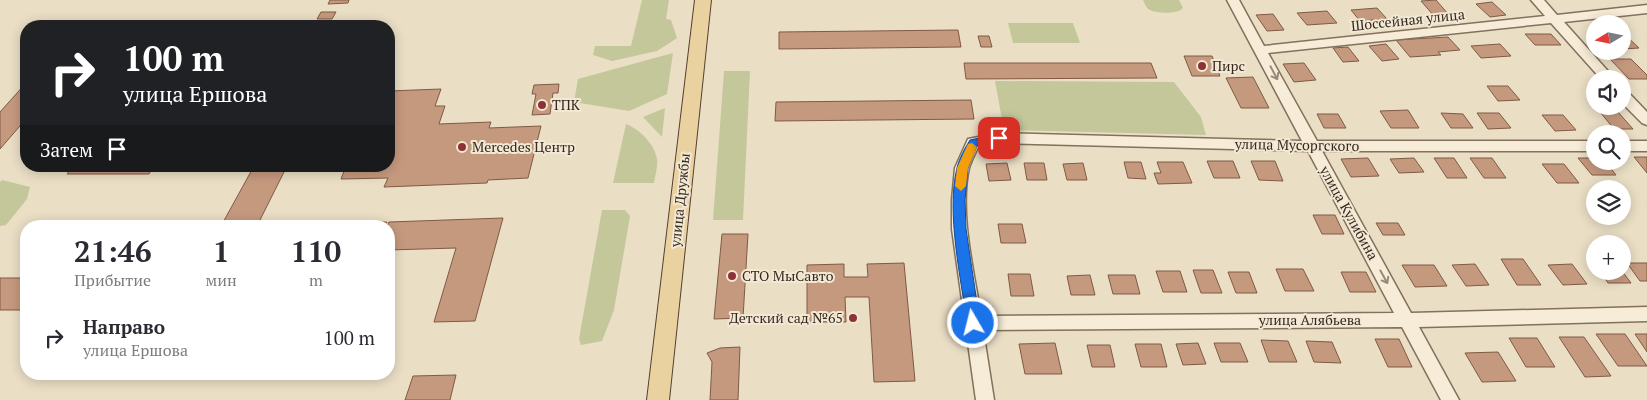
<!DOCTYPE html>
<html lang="ru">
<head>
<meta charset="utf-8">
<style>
	:root { --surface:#fff; --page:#f7f7f7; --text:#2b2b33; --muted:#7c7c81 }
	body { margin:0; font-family:"PT Serif",serif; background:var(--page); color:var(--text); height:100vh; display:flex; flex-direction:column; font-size:19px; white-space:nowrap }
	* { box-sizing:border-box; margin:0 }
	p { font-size:16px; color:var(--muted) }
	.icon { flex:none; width:28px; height:28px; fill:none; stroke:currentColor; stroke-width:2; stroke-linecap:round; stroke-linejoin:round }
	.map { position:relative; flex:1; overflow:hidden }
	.panel { position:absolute; left:20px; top:220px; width:375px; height:160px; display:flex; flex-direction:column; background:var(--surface); border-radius:20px; box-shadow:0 2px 12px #0003 }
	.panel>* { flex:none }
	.hud { position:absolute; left:20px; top:20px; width:375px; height:152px; border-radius:20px; box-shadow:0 2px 12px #0003; background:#202124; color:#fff; overflow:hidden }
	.needle { width:32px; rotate:260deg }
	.controls { position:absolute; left:1586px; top:15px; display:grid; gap:10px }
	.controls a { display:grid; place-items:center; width:45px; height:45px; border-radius:50%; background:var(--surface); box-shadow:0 2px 12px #0003; font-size:25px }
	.pin { position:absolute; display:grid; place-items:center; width:42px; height:42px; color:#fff; margin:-21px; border-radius:10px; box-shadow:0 2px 8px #0006 }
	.me { position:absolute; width:55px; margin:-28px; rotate:352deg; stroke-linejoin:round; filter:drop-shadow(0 0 4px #0008) }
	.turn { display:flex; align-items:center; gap:18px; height:105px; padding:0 20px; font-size:22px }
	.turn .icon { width:65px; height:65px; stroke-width:2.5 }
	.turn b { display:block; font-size:35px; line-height:42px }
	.then { display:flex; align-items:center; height:48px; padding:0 20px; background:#0003; gap:10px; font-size:19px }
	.eta { display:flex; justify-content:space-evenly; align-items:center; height:85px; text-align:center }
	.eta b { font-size:30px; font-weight:800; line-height:35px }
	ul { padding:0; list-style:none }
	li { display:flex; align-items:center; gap:15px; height:65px; padding:0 20px }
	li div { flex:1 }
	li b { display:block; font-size:19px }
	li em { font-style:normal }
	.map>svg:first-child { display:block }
</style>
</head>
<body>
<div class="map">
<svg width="1647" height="400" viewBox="0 0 1647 400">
	<rect width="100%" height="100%" fill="#eadec5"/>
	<!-- green -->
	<path fill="#c3c79a" d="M642,0H669L666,19L671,20L677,38L657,51L612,61L593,55L595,46H631Z
		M1143,0H1179L1183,8C1178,14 1158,14 1150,10C1146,8 1145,4 1143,0Z
		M1008,23H1073L1080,43H1013Z
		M673,53L667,94L629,111L574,102L578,79Z
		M724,71H750L743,220H713Z
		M995,81L1174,82L1201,117L1206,135L1004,130Z
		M665,108L662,137L643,117Z
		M626,124C639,129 655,144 657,159C658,166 655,176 654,183H613Z
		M2,180L30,187L27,199L6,225L0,226V182Z
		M602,210H625L630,216L614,310L602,341L581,345L579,339Z"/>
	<!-- building -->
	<path fill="#c5997e" stroke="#805a44" d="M330,0H349L348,3L328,4Z
		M1436,0L1449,15L1434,16L1421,1Z
		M1492,2L1506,15L1490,17L1476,4Z
		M1377,8L1387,19L1360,21L1351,10Z
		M1327,11L1337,23L1307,25L1297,13Z
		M321,12H336L332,19H317Z
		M1273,14L1284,30L1267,31L1256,15Z
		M958,30L961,47L779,49V32Z
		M1525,34H1551L1561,45H1535Z
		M1622,35H1625L1639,48L1622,49Z
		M978,36H989L992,47H981Z
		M1448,37L1460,50L1438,52L1441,55L1410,57L1396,40Z
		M1386,44L1399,59L1382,61L1369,46Z
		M1500,44L1511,56L1481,58L1471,46Z
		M1348,47L1359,61L1343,62L1333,48Z
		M1184,56H1212L1220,76H1192Z
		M1610,59H1631L1647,75V79H1629Z
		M964,63H1151L1157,78L966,79Z
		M1304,63L1316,80L1294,82L1283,64Z
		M1253,77L1269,108H1241L1226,78Z
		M26,83V119L0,149V112Z
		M559,84L558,93H553L550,114L532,115L536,94H532L534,85Z
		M1487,86H1508L1520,100L1498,101Z
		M441,89L435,106H445L439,124L491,122L489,128L541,126L528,178L488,180L487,183L384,187L388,178L341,179L346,166H389V91Z
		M971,100L974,119L775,121L776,102Z
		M1408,110L1419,128H1391L1380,111Z
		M1600,112H1618L1633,129H1614Z
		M1441,113L1463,114L1473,128H1451Z
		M1477,113H1499L1511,128L1488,129Z
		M1317,114H1338L1346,128H1324Z
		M1542,115H1563L1576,130L1555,131Z
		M1634,157H1647V173Z
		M1368,158L1379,176L1351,177L1341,159Z
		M1414,158L1424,172L1399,173L1390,159Z
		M1434,158H1454L1467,178H1447Z
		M1470,158H1492L1506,178H1484Z
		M1578,158H1595V161H1605L1616,175H1592Z
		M1207,161H1233L1240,178H1214Z
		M1251,161H1275L1283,181L1259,180Z
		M1124,162H1141L1146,179L1128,178Z
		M1157,162H1183L1192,183L1158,184L1154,173H1161Z
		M1007,163L1011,180L989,181L986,164Z
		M1024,163H1044L1047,180H1027Z
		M1083,163L1087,180H1067L1063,164Z
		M1542,164H1564L1579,183H1557Z
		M73,166H154L149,174H67Z
		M254,166H287L258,224L387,222L385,226H221Z
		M1313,215H1335L1344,234H1322Z
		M503,218L475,321L434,322L456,248L389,250V226H387L389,222Z
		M37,222H49L46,226H34Z
		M1376,223H1398L1405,235H1383Z
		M998,224H1022L1026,243H1001Z
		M722,234H748L743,318L714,319Z
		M1501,259H1523L1541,285H1517Z
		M904,263L915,381L874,382L869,297H845L846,322H807V265L844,264V277H868L867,264Z
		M1627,263H1647V281H1640Z
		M1475,264L1489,285L1466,286L1452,265Z
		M1572,264L1587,284L1563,285L1548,265Z
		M1402,265H1434L1447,286L1415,287Z
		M1276,269H1303L1314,291H1285Z
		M1193,270H1213L1222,293H1201Z
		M1156,271H1180L1187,292H1163Z
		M1600,271H1622L1631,283H1608Z
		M1228,272H1249L1257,293H1236Z
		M1341,272H1366L1376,292H1350Z
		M1008,274H1030L1034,296H1011Z
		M1090,275L1095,295H1071L1067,276Z
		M1108,275H1135L1140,294H1113Z
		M0,278H26V310H0Z
		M1596,334H1625L1647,366H1618Z
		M1635,334H1647V352Z
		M1559,337H1584L1611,376L1585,377Z
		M1509,338H1537L1555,367H1526Z
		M1375,339H1399L1412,367H1388Z
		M1261,340L1288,341L1297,362H1269Z
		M1306,341L1332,342L1341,363L1314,362Z
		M1055,343L1062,374H1025L1019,344Z
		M1198,343L1206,364L1183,365L1176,344Z
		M1214,343H1240L1248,362H1221Z
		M1135,344H1161L1167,367H1141Z
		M1087,345H1110L1115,367H1092Z
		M740,347L738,400H710L712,362L707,353L720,348Z
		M1498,352L1516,381L1482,382L1465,353Z
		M456,375L450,400H405L413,376Z"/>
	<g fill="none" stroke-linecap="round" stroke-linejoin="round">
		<defs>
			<path id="minor" d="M1227,0H1239L1264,46L1545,16L1531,0H1544L1557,15L1647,5V13L1564,22L1615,79H1601L1551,23L1268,53L1317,141H1595V151H1322L1411,313L1647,307V321L1419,327L1459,400H1441L1402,327L983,330L994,400H976L952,229V200L955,168L968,139L999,133L1302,141ZM999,143L1308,151L1394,313L981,316C974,271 959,213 969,168C971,161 975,154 978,147Z
				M1622,90L1627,91L1647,112V125L1642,123L1622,103Z
				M1622,141H1647V151H1622Z"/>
			<path id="major" d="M695,0H711L669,400H647Z"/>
		</defs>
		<!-- minor casing -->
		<use href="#minor" stroke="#83705d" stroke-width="3"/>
		<!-- major casing -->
		<use href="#major" stroke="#523f30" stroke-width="2"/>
		<!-- minor -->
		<use href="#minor" fill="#f6ecd7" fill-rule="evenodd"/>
		<!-- major -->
		<use href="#major" fill="#ead1a0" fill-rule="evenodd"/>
	</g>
	<!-- one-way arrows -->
	<defs><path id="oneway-shaft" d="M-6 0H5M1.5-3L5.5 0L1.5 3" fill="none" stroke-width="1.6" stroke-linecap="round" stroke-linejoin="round" transform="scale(1.25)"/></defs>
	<g stroke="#968a7b">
		<use href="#oneway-shaft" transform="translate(1274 73) rotate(62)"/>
		<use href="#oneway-shaft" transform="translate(1384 277) rotate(61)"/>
	</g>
	<!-- route -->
	<path fill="#1a73e8" stroke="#114b97" d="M999,134L1003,135L1005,138L1003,141L977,146L968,168L965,200L966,229L980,323L978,327L973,328L969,327L967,323C961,278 946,212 957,168C959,159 965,148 970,140Z"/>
	<!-- slow -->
	<path fill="#f59e0b" d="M972,143L977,147L968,168L966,186L961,191L955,186L957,168L968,144Z"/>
	<!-- markers -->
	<g fill="#8d3235" stroke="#f2e8d4" stroke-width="2">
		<circle cx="1202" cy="66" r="5"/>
		<circle cx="542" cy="105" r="5"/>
		<circle cx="462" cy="147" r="5"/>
		<circle cx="732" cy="276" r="5"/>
		<circle cx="853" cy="318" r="5"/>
	</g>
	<g text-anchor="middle" stroke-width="4" stroke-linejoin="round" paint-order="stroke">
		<!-- street labels -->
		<g font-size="14" fill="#35291f" stroke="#f2e8d4">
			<text transform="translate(1408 20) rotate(-6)" y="5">Шоссейная улица</text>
			<text transform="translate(1297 145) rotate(1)" y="5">улица Мусоргского</text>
			<text transform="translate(680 200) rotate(-84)" y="5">улица Дружбы</text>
			<text transform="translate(1349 213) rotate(61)" y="5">улица Кулибина</text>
			<text x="1310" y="325">улица Алябьева</text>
		</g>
		<!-- poi labels -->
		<g font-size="14" fill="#35291f" stroke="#f2e8d4" text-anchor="start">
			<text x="1212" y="71">Пирс</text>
			<text x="552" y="110">ТПК</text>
			<text x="472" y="152">Mercedes Центр</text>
			<text x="742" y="281">СТО МыСавто</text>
			<text x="843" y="323" text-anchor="end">Детский сад №65</text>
		</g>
	</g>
</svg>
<div class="controls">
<a><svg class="needle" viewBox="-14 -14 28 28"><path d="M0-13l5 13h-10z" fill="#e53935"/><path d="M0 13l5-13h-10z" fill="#7c7c81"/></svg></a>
<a><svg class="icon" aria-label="sound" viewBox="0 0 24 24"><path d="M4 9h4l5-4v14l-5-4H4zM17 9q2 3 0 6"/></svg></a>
<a><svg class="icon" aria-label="search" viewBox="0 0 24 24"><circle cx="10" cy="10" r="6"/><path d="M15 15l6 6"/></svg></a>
<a><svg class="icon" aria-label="layers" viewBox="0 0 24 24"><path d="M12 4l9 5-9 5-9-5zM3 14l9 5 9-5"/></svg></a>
<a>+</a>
</div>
<div class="pin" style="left:999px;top:138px;background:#d93025"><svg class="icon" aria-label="arrive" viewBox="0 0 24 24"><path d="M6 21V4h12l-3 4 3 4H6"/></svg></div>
<svg class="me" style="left:973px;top:323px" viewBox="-20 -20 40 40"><circle r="17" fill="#1a73e8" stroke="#fff" stroke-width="3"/><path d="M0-11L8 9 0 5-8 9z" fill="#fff"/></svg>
<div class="hud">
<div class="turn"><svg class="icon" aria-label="right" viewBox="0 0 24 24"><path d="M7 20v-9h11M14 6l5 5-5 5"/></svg><div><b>100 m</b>улица Ершова</div></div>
<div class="then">Затем<svg class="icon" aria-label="arrive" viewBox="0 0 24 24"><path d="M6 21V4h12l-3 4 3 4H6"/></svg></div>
</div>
<section class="panel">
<div class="eta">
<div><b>21:46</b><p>Прибытие</p></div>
<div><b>1</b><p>мин</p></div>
<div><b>110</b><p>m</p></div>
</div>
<ul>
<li><svg class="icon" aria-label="right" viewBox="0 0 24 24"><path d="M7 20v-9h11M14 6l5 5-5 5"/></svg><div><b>Направо</b><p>улица Ершова</p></div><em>100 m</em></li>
</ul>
</section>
</div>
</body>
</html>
